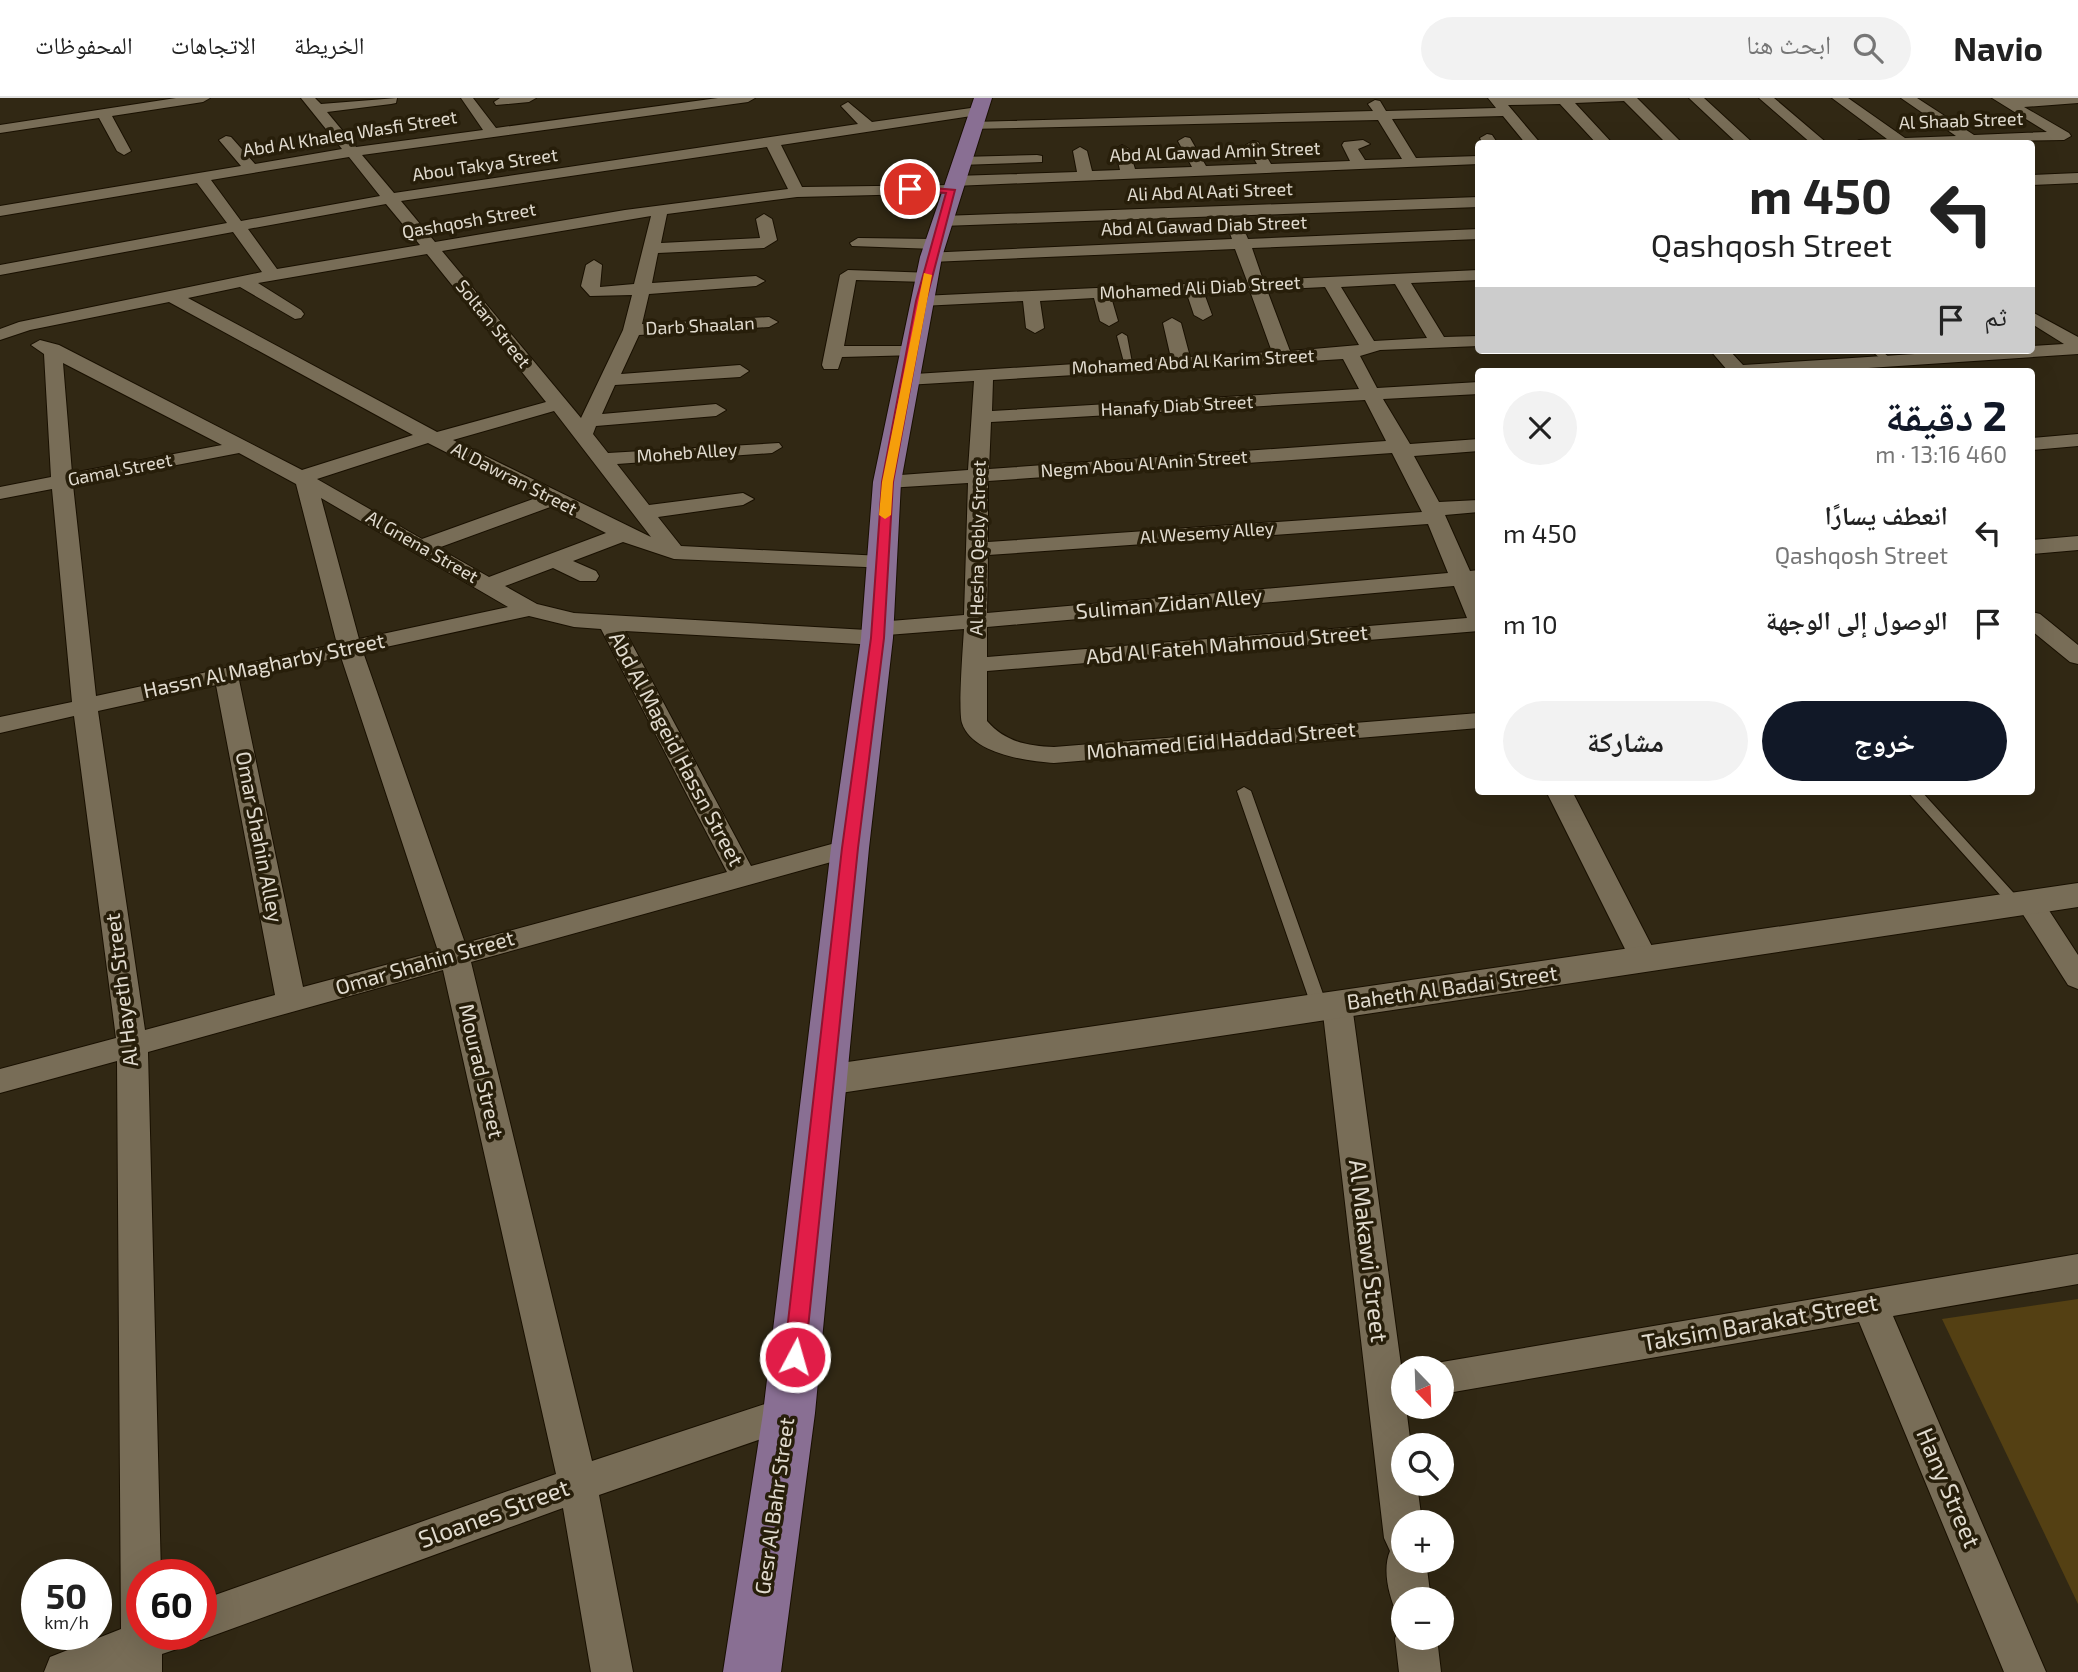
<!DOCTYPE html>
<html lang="ar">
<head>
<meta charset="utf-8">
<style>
	:root { --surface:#fff; --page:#f2f2f2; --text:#222; --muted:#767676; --line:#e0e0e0; --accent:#111827 }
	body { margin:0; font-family:"Exo 2","Noto Naskh Arabic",sans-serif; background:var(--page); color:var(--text); direction:rtl; height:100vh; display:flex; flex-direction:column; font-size:26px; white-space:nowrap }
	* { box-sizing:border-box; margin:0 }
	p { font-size:23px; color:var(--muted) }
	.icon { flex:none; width:38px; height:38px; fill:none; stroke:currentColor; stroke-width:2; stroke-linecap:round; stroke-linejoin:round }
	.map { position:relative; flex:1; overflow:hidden; direction:ltr }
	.drawer { position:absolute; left:1475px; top:270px; width:560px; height:427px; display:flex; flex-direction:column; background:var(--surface); border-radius:7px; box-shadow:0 7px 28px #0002; direction:rtl }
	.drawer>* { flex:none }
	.hud { position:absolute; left:1475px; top:42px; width:560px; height:214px; border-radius:7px; box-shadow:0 7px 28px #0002; direction:rtl; background:#fff; color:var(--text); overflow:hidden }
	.needle { width:46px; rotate:157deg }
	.fabs { position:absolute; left:1391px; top:1258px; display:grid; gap:14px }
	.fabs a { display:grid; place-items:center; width:63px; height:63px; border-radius:50%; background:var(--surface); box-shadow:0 7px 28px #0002; font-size:35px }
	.speed { position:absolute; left:21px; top:1461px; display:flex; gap:14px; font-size:35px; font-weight:700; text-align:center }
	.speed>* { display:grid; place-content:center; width:91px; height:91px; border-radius:50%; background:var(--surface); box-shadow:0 7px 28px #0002; line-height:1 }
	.speed small { font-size:18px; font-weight:400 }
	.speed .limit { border:10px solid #d22; background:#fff; color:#111 }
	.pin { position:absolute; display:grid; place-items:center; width:60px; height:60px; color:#fff; margin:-30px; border:4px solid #fff; border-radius:50%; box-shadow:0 2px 7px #0007 }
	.me { position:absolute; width:77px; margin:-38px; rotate:6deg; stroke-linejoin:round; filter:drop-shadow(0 0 5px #0008) }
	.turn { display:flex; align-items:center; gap:24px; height:147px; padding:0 28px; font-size:32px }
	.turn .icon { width:91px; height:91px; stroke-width:2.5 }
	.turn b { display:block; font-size:49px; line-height:60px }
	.then { display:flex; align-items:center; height:66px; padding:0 28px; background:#0003; gap:14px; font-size:26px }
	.round { display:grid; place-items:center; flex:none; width:74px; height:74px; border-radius:37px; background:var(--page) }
	.head { display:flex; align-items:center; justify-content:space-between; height:119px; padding:0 28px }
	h1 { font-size:42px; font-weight:700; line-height:52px; color:var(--accent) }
	.button { display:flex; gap:14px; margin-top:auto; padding:14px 28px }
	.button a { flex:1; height:80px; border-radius:42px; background:var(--accent); color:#fff; font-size:28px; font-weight:700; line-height:80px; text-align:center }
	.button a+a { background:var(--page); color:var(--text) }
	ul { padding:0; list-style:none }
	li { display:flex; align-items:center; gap:21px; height:91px; padding:0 28px }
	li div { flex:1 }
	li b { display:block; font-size:26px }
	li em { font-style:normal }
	header { display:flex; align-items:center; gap:42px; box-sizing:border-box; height:98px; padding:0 35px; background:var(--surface); border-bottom:2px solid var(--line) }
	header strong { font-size:33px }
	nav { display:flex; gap:38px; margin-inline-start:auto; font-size:24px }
	.search { width:490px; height:63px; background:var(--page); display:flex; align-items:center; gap:18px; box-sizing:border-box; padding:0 24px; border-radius:38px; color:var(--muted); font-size:26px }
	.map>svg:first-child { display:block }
</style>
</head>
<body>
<header>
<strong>Navio</strong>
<div class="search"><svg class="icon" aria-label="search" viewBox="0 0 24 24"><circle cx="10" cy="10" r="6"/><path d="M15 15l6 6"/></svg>ابحث هنا</div>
<nav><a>الخريطة</a><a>الاتجاهات</a><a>المحفوظات</a></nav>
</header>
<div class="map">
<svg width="2078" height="1574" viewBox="0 0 2078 1574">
	<rect width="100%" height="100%" fill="#312814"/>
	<!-- green -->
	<path fill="#544013" d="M2078,1201V1506L1942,1221Z"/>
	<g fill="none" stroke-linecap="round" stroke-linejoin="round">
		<defs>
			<path id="service" d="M1122,235L1127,238L1133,270L1125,268L1117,238Z
				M1871,252H1881L1893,263L1885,265Z
				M1244,689L1251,693L1328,910L1325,914H1315L1312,910L1237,693Z
				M1907,693H1921L2021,803L2023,806L2021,809H2011Z"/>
			<path id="minor" d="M176,0H210L203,4L112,18L131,53L124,57L117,53L99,20L0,35V27Z
				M301,0H315L321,6L397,0L396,5L391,6L327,14L356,49L483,32L461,0H473L496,30L718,0H755L748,4L362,57L394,95L858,26L841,8L848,4L872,24L978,9L985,13L978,17L781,47L802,89L951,87L959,92L956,95L797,99L667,116L661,145L760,140L756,121L764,116L772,121L777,142L764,150L658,155L652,185L756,178L765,183L756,188L649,196L642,226L769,219L778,224L769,229L639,237L621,276L740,267L749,273L740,279L615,287L602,316L716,306L726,312L716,318L596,328L593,336L608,355L779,345L782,349L772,355L617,366L649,407L743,395L754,401L743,407L658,419L681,448L882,458L890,460L893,465L890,470L674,461L623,444L573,463L596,473L599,478L596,483H580L553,470L505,488L537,506L574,515L867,532L870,526L878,524L964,517L968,385L887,390L877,384L887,378L968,372L974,283L906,287L899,285L897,281L899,277L1171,260L1163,225L1172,220L1181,225L1190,259L1272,254L1250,193L1204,195L1212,217L1203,222L1194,217L1187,196L1111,199L1118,223L1109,228L1100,223L1094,200L1040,203L1044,230L1035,235L1026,230L1023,203L921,208L912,203L921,198L1247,183L1235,151L931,164L925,163V155L1232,141L1228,130L1236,125L1242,127L1248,141L1479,131V141L1252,150L1263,182L1479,172V182L1411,185L1444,239L1479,238V248L1380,252L1360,258L1377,290L1479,284V296L1383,301L1410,346L1479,341V353L1414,358L1439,404L1479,402V414L1445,417L1470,473L1479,472V486H1475L1479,494V533L987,573V623C1005,644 1028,648 1054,649L1479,615V630L1054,665C1027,663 972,656 962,625C958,613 963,548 964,531L887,537L885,545L877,547L625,533L751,768L850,741L860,744L864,750L860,756L471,864L592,1363L789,1298L802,1303L808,1315L802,1327L599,1397L633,1574H591L563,1410L201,1542L187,1536H201V1502L556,1376L443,872L148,954L161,1477H142V1536H183L177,1551L162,1556V1574H44L50,1559L121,1531L117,963L0,995V971L116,940L74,618L0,635V619L72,604L52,391L0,401V389L51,379L44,256L31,247L40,242L59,247L302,372L413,337L169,204L30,232L0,242V231L19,224L262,174L233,134L0,177V167L227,125L197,85L0,118V108L241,68L219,42L226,38L231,39L255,66L342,51ZM767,49L788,91L625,112L435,144L401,103ZM349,59L380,98L241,123L211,82ZM386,106L420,147L277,171L248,131ZM651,118L634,186L600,189L602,167L594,162L586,167L581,188L590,198L632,197L623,232L581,320L442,153ZM427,156L546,304L437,334L188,200L240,189L295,221L301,220L304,216L301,212L258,185ZM1395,186L1427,240L1374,243L1341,189ZM1325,189L1359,247L1290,253L1267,192ZM1343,261L1359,291L992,313L993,282ZM63,265L222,347L72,375ZM1365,302L1386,343L989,371L991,324ZM554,313L651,439L453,342ZM428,345L536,400L422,441L317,381ZM239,355L296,386L337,546L96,598L73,387ZM1392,355L1422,414L988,444V383ZM321,400L508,509L359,541ZM553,408L606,435L489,479L438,450ZM1428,426L1448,475L987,515L988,457ZM1454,488L1467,520L987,559V529ZM529,518L574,529L601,531L727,774L465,845L363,554ZM341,559L438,853L303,889L239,582ZM216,587L275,897L145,932L98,613Z
				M500,0H536L529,4L496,7L494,4Z
				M1488,0H1637L1683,46H1667L1624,3L1575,5L1613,46H1597L1560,6L1508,7L1541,46H1526L1503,18L1392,21L1416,60L1479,58V66L954,88L946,83L954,78L1077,74L1073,53L1080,49L1087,53L1092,73L1120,72L1115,51L1122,47L1129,51L1135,71L1192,69L1178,43L1185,39L1190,40L1206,68L1257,66L1246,47L1253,43L1258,44L1271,66L1350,63L1342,47L1344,44L1363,42L1370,46L1358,51L1365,62L1402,61L1378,22L967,31L965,28L972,24L1373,13L1368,6L1375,2L1380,3L1386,13L1496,10Z
				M1689,0H1704L1754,46H1738Z
				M1759,0H1774L1828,46H1812Z
				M1832,0H1848L1905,40L1956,38L1901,0H1917L1974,37L2047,34L1992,0H2078V5L2024,9L2069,35L2071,38L2064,42L1852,46L1859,42L1887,41Z
				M1487,36L1492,37L1498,46H1483L1480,40Z
				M1037,57L1042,58V64L960,67L953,63L960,59Z
				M2078,75V85L2032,87V77Z
				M1479,99V109L942,128L934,123L942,118Z
				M858,140L935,141L943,146L935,151L852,148L850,145Z
				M848,172L933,175L935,179L927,184L856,182L844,248H912L918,249L921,253L918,257L842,259L838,271H824L822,267L840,177Z
				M2032,214L2078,239V256L1823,273H1728L1710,252H1729L1743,267L1977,252H2032V248L2064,246L2032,226Z
				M2078,336V348L2032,352V340Z
				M2078,438V452L2032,456V442Z
				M2032,514L2040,516L2078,547V566L2070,564L2032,533Z
				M1546,693H1572L1659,862L1654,869L1644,872L1634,869Z
				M2029,794L2039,797L2078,857V891L2068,887L2015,804L2019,797Z
				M1337,896L1348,899L1352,907L1404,1289V1309H1406L1411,1348H1404V1386H1417L1422,1424H1404V1463H1426L1431,1502H1404V1519L1397,1516C1389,1498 1382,1472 1390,1453L1384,1440L1322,907L1326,899Z
				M2078,1156V1186L1893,1218L2046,1574H2004L1859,1224L1442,1296V1270H1428L1442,1264Z
				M1404,1524V1540H1437L1441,1574H1399L1395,1540Z"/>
			<path id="tertiary" d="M2078,785V809L827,997L813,993L807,982L813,971L827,967Z"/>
			<path id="primary" d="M974,0H992L942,159L901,384L893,540L869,750L815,1315L781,1574H723L763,1315L831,750L861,540L873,384L920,159Z"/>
		</defs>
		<!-- service casing -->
		<use href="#service" stroke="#191001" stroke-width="2"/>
		<!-- minor casing -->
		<use href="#minor" stroke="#191001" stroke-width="2"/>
		<!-- tertiary casing -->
		<use href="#tertiary" stroke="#191001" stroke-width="2"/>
		<!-- primary casing -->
		<use href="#primary" stroke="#191001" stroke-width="2"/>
		<!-- service -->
		<use href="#service" fill="#786d57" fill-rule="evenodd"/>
		<!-- minor -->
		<use href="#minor" fill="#786d57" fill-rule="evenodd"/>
		<!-- tertiary -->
		<use href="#tertiary" fill="#786d57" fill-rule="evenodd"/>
		<!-- primary -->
		<use href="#primary" fill="#896f93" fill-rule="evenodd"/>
	</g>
	<!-- route -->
	<path fill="#e11d48" stroke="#92132f" stroke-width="2" d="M910,88L955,92L926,203L893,384L884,540L858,750L805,1259L802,1266L795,1268L787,1266L784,1259L842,750L871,540L882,384L916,203L946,95L907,93Z"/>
	<!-- slow -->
	<path fill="#f59e0b" d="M924,175L932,177L893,384L891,417L885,421L879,417L882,384Z"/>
	<g text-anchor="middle" stroke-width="7" stroke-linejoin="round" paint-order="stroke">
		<!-- far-street labels -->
		<g font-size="18" fill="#e1dbcf" stroke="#271e0a">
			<text transform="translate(1961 23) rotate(-2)" y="6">Al Shaab Street</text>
			<text transform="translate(350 36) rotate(-9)" y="6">Abd Al Khaleq Wasfi Street</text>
			<text transform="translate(1215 54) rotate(-2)" y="6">Abd Al Gawad Amin Street</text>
			<text transform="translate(485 67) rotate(-8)" y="6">Abou Takya Street</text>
			<text transform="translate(1210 94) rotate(-2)" y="6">Ali Abd Al Aati Street</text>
			<text transform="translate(469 123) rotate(-10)" y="6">Qashqosh Street</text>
			<text transform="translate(1204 128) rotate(-2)" y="6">Abd Al Gawad Diab Street</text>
			<text transform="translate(1200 190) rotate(-3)" y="6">Mohamed Ali Diab Street</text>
			<text transform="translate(493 226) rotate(51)" y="6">Soltan Street</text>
			<text transform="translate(700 228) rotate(-3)" y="6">Darb Shaalan</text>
			<text transform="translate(1193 264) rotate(-3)" y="6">Mohamed Abd Al Karim Street</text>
			<text transform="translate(1177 308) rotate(-3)" y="6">Hanafy Diab Street</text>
			<text transform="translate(687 355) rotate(-4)" y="6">Moheb Alley</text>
			<text transform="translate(1144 366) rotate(-4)" y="6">Negm Abou Al Anin Street</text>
			<text transform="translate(120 372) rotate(-11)" y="6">Gamal Street</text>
			<text transform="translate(514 381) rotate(27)" y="6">Al Dawran Street</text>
			<text transform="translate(1207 435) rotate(-4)" y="6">Al Wesemy Alley</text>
			<text transform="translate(422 449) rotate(30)" y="6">Al Gnena Street</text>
			<text transform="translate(978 450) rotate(-89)" y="6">Al Hesha Qebly Street</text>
		</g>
		<!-- street labels -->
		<g font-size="21" fill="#e1dbcf" stroke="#271e0a">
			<text transform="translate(1169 506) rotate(-5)" y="7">Suliman Zidan Alley</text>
			<text transform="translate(1227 547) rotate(-5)" y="7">Abd Al Fateh Mahmoud Street</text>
			<text transform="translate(264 568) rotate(-12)" y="7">Hassn Al Magharby Street</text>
			<text transform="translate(1221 643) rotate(-5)" y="7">Mohamed Eid Haddad Street</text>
			<text transform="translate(676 651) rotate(62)" y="7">Abd Al Mageid Hassn Street</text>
			<text transform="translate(259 739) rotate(79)" y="7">Omar Shahin Alley</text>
			<text transform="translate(425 865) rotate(-16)" y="7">Omar Shahin Street</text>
			<text transform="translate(1452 890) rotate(-8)" y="7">Baheth Al Badai Street</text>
			<text transform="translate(122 892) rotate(-97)" y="7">Al Hayeth Street</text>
			<text transform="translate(481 973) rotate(77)" y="7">Mourad Street</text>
			<text transform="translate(775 1408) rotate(-82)" y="7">Gesr Al Bahr Street</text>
		</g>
		<!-- near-street labels -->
		<g font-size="24" fill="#e1dbcf" stroke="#271e0a">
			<text transform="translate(1368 1153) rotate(83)" y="8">Al Makawi Street</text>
			<text transform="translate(1760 1225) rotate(-10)" y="8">Taksim Barakat Street</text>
			<text transform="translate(1948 1390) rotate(67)" y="8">Hany Street</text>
			<text transform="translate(494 1416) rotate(-20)" y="8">Sloanes Street</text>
		</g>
	</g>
</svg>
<div class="fabs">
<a><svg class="needle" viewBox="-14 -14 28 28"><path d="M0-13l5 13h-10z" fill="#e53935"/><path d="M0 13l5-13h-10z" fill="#767676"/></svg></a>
<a><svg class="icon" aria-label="search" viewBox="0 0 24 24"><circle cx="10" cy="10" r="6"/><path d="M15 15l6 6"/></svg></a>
<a>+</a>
<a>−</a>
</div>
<div class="speed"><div>50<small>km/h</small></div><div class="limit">60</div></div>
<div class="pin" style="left:910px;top:91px;background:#d93025"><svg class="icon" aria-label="arrive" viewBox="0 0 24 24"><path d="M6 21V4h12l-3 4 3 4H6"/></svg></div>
<svg class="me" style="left:795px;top:1259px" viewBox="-20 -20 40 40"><circle r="17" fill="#e11d48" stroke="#fff" stroke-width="3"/><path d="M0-11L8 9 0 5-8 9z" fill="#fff"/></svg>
<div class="hud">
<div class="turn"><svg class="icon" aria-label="left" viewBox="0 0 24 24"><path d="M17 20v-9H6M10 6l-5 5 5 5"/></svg><div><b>450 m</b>Qashqosh Street</div></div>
<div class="then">ثم<svg class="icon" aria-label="arrive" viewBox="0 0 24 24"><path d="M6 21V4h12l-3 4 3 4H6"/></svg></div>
</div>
<section class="drawer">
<div class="head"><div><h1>2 دقيقة</h1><p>460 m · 13:16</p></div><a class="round"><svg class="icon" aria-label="close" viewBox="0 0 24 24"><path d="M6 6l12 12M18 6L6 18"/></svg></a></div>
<ul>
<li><svg class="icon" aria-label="left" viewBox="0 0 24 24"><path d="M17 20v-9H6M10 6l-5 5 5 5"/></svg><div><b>انعطف يسارًا</b><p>Qashqosh Street</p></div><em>450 m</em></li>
<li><svg class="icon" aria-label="arrive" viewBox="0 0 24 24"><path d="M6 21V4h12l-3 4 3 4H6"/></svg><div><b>الوصول إلى الوجهة</b></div><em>10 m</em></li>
</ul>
<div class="button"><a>خروج</a><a>مشاركة</a></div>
</section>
</div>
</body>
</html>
